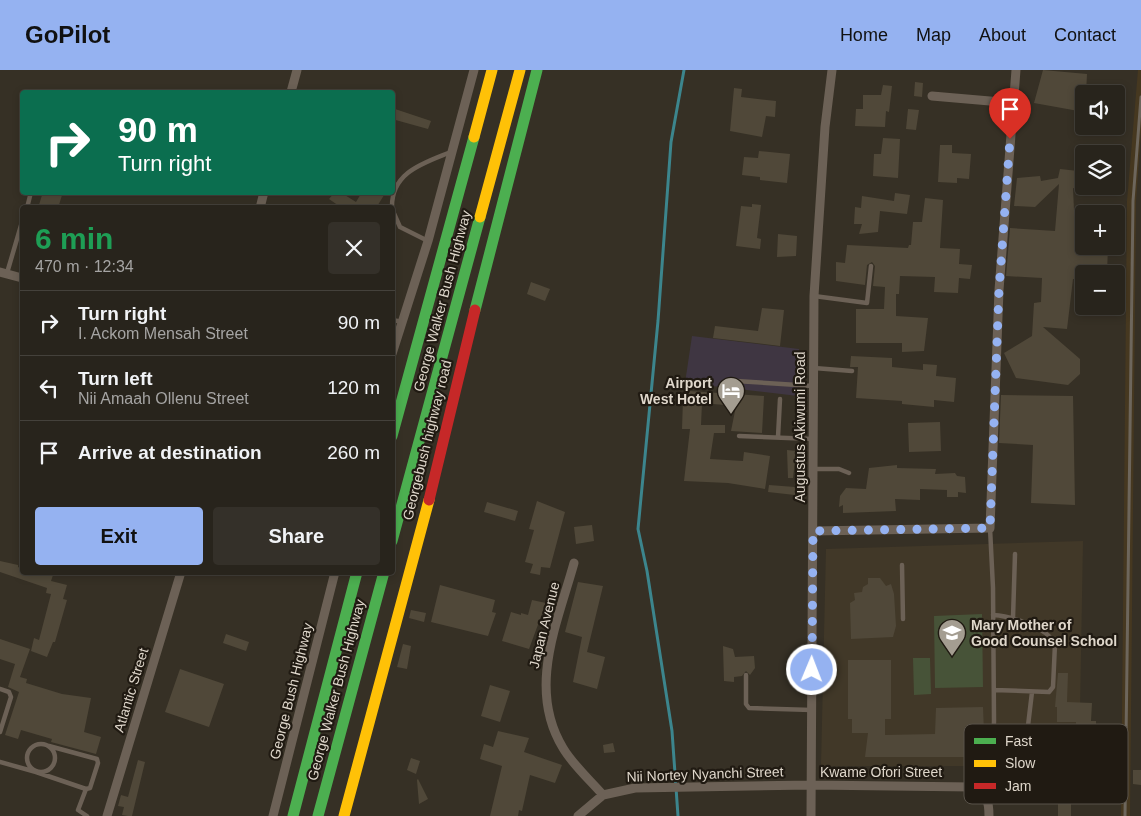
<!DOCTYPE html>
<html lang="en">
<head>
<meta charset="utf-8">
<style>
	:root { --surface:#28241c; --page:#343029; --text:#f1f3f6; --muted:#a5a4a3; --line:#44413b; --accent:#95b2f1 }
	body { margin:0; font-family:Helvetica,sans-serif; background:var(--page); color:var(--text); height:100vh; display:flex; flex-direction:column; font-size:19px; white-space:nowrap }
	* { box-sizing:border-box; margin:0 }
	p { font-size:16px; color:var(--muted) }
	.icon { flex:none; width:28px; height:28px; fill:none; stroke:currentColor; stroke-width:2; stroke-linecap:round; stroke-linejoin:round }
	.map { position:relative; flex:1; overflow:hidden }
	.details { position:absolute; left:20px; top:135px; width:375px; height:370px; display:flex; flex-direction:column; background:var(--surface); border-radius:5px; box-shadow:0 2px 8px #0003,0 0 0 1px var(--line) }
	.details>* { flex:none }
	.hud { position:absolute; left:20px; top:20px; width:375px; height:105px; border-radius:5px; box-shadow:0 2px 8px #0003,0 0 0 1px var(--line); background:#0b6e4f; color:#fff; overflow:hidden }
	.fabs { position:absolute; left:1075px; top:15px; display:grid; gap:10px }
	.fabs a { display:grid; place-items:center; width:50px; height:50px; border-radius:5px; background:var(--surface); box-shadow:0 2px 8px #0003,0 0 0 1px var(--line); font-size:25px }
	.pin { position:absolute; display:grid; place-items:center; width:42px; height:42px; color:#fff; margin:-51px -21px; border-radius:50% 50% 50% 0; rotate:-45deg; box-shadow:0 0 5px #0007 }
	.pin .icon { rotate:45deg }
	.me { position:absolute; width:55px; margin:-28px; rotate:1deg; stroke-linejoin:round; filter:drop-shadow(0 0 4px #0008) }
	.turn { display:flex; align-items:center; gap:18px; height:105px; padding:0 15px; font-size:22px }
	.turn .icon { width:65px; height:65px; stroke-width:2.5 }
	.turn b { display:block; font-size:35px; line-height:42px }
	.round { display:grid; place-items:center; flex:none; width:52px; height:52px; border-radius:5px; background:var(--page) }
	.overview { display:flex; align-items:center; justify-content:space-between; height:85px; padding:0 15px }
	h1 { font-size:30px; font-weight:700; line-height:38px; color:#1e9e55 }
	.cta { display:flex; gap:10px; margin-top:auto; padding:10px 15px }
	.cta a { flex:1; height:58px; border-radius:5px; background:var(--accent); color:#111; font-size:20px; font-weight:700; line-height:58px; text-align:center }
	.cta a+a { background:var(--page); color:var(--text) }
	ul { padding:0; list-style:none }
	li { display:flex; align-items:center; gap:15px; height:65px; padding:0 15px; border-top:1px solid var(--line) }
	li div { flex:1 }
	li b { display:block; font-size:19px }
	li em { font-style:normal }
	header { display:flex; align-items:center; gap:30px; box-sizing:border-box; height:70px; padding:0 25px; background:var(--accent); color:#111 }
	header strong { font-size:24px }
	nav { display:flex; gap:28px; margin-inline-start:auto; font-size:18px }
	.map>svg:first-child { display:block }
</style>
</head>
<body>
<header>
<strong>GoPilot</strong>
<nav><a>Home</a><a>Map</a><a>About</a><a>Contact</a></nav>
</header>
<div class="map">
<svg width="1141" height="746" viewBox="0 0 1141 746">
	<rect width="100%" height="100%" fill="#363025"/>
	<!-- commercial -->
	<path fill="#3f3642" d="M692,266L799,279L798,326L685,313Z"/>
	<!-- built -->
	<path fill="#463820" d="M1138,0H1141V61L1136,132L1130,746H1121L1127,131Z"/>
	<!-- education -->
	<path fill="#413828" d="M1083,471L1079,696H821L826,479Z"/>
	<!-- green -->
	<path fill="#475338" d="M982,544L983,617L935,618L934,546Z
		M913,588H930L931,624L914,625Z"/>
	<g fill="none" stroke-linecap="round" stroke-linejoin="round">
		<!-- stream -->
		<path stroke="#3c858d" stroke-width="3" d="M678,746L672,661L647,501L638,459L658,251L671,72L684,0"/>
	</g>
	<!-- building -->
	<path fill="#504839" d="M1043,0L1087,4L1086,24H1084V42L1034,33Z
		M915,12L923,13L922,27L914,26Z
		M883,15L892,16L889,42L886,41L885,57L855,56L856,39H863V25H881Z
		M734,18L742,19L741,27L776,31L775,47L766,46L762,67L730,61Z
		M392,38L431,51L428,59L392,49Z
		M908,39L919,40L916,60L906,59Z
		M883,68L900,69L898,108L873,106L874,84H881Z
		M940,75H952V83L971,84L969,109L957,108V113L938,112Z
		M759,81L790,84L787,113L760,110V107L742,105L744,87L758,88Z
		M1060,99L1078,101L1076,119L1073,118L1075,162H1084V176H1108L1107,204H1084V210L1073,209L1067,259L1043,257L1080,289V304L1068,315L1016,308L1004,283L1032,266L1034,233L1041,232L1042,208L1006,206L1010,158L1055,161L1059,114L1035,137L1014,136L1017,108L1040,106L1041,111L1058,108Z
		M43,122H63L58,138H38Z
		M335,122H340L356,132L362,122H386L376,138H342L329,129Z
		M895,123L910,125L907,144L880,141L878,162L859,164L862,154H854L855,137L861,138L862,126L894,131Z
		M925,128L943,130L940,178L960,179L959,194L972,195L970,209L959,208L958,223L934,222L935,207L900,206L899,224H896V246L928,248L924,281L902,282V273H856V239H884L885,217L873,216L875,196L872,192L867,195L865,215L836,211V192L845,193L847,175L908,178L909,175H911L913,152H922Z
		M752,134L761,135L757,168L761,169L760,179L736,176L741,136L752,137Z
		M778,164L797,166L796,186L777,187Z
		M531,212L550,219L545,231L527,224Z
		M762,238L784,240L780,276L713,268L715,256L758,261Z
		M851,286L892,288V297L923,300V294L937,295L936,306L956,308L954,332L934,330V337L902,334V331L856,328L858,297H850Z
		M689,321L764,326L762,363L731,361L736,336L702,333L701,355H725V363H714L710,389L743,391L744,382L770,386L765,419L728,413L684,411L690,359H682L683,329H689Z
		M1001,325L1073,326L1075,435L1031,433L1033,375L999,373Z
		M940,352L941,381L909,382L908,353Z
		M787,380L796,381L793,408H788Z
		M897,395V398L936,399L935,404L955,403L957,406L965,407L966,423L958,422V427H947V420L920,419V430L895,429L896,441L843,443V435L839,437L840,426L846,418L866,419L869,398Z
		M769,415L795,417V425L768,422Z
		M537,431L565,442L550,498L541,497L540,505L530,503L533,494L525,492L534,460L529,459Z
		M487,432L518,441L515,451L484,442Z
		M592,455L594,471L576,474L574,457Z
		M0,491L18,495V497L22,499V502H54L51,511L67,515L63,529L67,530L55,572H53L47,587L31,581L34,568L39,570L51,524L46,523L47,518L0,502Z
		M868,508H880L886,516L891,514L894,524L896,556L893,567L851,569L850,533L855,530L854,523L862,522L863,517L868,514Z
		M578,512L603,516L587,582L605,587L597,619L573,612L582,567L565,562Z
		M440,515L495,530L492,542L496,543L488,566L431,552Z
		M532,530L546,533L529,579L502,571L511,542L521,545V543L528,545Z
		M411,540L426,543L424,552L409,548Z
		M226,564L249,572L246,581L223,573Z
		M0,569L30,579L20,607L27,609L26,613L62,624L91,628L84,662L101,667L96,684L51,672L52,669L21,660L18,669L5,665L19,622L8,617L15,594L0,589Z
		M403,574L411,576L407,599L397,597Z
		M723,576L733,579L735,587L754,586L755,598L750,605L746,601L742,606L734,607V612L724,611Z
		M848,590H891V649H885V665L935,664L936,638L983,637L985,687H865L868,663H852V649H848Z
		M180,599L224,614L209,657L165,642Z
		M1058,603H1068L1067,632L1092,633L1091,651H1096V658L1076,657V652H1057V637H1055Z
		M490,615L510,621L500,652L481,646Z
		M498,661L529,668L524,682L562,695L555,713L530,705L522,741L519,740L518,746H490L502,696L480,689L484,674L493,677Z
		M613,673L615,682L604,683L603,675Z
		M1029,684L1071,686V746H1058V709H1041L1040,719H1025Z
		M411,688L420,691L416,704L407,700Z
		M138,690L145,692L132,746H128L122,745L124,737L118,736L121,725L128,727Z
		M1133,700H1141V715L1133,714Z
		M418,709L428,729L419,734L417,710Z"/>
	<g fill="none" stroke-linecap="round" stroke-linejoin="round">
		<!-- lane -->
		<path stroke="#6c6156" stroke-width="4.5" d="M331,123V122
			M27,138L31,122
			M392,138C391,102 424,93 451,82
			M392,139L400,157L428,171
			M7,203L22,152
			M814,226L867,233L871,196
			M392,250L403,252
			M814,298L852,301
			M736,311L813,316
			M739,366L813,369
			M778,367L780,329
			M813,399H839L849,403
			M902,495L903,549
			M993,545C1010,546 1047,557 1055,574L1053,617L1049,622L994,620
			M1013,548L1015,484
			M746,605V634L749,638L812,640
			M0,619L9,622L11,627L0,662
			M27 688a14 14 0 1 1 28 0a14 14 0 1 1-28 0Z
			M0,692L36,702L86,719L90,718L98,693L97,689L49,676
			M1023,698L1032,622
			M86,719L78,740L87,746
			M982,721L993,676L994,651L993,518L990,458"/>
		<!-- street -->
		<path stroke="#6c6156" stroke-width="9" d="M291,22L297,0
			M932,26L1013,33
			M260,138L264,122
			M0,202L22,208
			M392,284L428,171L474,0
			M813,461L990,458L999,220L1016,0
			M574,493C557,554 527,619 563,678C573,695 590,710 603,725
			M107,746L181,502
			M273,746L335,502
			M578,746L603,725L635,718L811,715L973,717C987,721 989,733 989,746
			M811,746L814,226L825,57L832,0"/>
		<!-- fast -->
		<path stroke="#4caf50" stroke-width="11" d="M475,240L537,0
			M392,366L474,67
			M392,471L480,147
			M293,746L357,502
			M318,746L384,502"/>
		<!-- slow -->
		<path stroke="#ffc107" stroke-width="11" d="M474,67L492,0
			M480,147L520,0
			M344,746L429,430"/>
		<!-- jam -->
		<path stroke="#c62828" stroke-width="11" d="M429,430L475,240"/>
		<!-- rail -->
		<path stroke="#6d665c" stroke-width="3" d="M1125,746L1133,131L1141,27"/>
	</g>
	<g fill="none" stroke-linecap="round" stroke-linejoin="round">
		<!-- route -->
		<path stroke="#95b2f1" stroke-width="9" stroke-dasharray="0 16.2" d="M812,600L813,461L990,458L999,220L1010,69"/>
	</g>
	<!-- icons -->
	<defs>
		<symbol id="hotel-pin" viewBox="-11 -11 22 30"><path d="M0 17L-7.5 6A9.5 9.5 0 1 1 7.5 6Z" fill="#a49d91" stroke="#201a12"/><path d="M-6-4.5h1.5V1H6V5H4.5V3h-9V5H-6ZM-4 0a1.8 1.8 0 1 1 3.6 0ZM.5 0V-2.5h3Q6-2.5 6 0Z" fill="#fff"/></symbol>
		<symbol id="school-pin" viewBox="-11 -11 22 30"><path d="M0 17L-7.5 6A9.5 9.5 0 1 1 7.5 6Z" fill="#a49d91" stroke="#201a12"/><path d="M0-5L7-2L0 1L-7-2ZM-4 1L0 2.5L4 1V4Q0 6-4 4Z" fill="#fff"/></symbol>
	</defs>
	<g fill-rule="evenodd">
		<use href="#hotel-pin" x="715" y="305" width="32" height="43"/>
		<use href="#school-pin" x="936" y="547" width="32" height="43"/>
	</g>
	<g text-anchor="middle" stroke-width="4.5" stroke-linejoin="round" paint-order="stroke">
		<!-- street labels -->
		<g font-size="14" fill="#dfd7cb" stroke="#201a12">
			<text transform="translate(442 231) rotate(-75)" y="5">George Walker Bush Highway</text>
			<text transform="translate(800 357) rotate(-90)" y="5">Augustus Akiwumi Road</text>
			<text transform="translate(427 370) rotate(-76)" y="5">Georgebush highway road</text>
			<text transform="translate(544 555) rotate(-76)" y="5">Japan Avenue</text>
			<text transform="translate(131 620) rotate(-73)" y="5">Atlantic Street</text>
			<text transform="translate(336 620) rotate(-75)" y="5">George Walker Bush Highway</text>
			<text transform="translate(291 621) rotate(-76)" y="5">George Bush Highway</text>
			<text x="881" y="707">Kwame Ofori Street</text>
			<text transform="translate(705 704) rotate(-2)" y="5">Nii Nortey Nyanchi Street</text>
		</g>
		<!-- poi labels -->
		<g font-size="14" font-weight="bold" fill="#dfd7cb" stroke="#201a12" text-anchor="end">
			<text x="712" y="318">Airport<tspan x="712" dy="16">West Hotel</tspan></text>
			<text x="971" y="560" text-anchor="start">Mary Mother of<tspan x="971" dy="16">Good Counsel School</tspan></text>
		</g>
	</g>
	<!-- legend -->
	<rect x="964" y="654" width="164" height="80" rx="8" fill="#201a12" stroke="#59534a" stroke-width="1"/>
	<rect x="974" y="668" width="22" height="6" fill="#4caf50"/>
	<rect x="974" y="690" width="22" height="7" fill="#ffc107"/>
	<rect x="974" y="713" width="22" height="6" fill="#c62828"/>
	<g font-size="14" fill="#dfd7cb">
		<text x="1005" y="676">Fast</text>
		<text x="1005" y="698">Slow</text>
		<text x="1005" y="721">Jam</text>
	</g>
</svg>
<div class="fabs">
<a><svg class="icon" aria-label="sound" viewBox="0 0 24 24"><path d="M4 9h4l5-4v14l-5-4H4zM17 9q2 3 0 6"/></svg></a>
<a><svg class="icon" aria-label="layers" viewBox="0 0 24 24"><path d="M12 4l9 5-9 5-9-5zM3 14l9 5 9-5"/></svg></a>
<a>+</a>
<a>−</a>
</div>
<div class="pin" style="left:1010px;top:69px;background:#d93025"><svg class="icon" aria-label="arrive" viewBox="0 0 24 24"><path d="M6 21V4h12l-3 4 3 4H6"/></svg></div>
<svg class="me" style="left:812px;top:600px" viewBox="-20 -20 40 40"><circle r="17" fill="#95b2f1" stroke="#fff" stroke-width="3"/><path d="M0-11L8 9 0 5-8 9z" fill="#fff"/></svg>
<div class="hud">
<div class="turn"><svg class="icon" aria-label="right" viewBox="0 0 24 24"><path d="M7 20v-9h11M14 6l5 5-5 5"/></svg><div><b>90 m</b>Turn right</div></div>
</div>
<section class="details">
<div class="overview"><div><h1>6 min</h1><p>470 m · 12:34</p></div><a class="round"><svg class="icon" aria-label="close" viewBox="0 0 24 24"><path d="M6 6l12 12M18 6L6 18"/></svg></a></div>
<ul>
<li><svg class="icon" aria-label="right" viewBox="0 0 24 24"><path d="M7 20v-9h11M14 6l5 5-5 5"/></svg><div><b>Turn right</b><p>I. Ackom Mensah Street</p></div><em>90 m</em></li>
<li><svg class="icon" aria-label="left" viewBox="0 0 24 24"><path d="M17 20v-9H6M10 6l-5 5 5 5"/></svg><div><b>Turn left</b><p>Nii Amaah Ollenu Street</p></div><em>120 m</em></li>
<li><svg class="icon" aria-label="arrive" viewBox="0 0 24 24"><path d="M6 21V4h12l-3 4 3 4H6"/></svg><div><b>Arrive at destination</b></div><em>260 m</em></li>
</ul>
<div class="cta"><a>Exit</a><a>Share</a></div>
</section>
</div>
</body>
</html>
